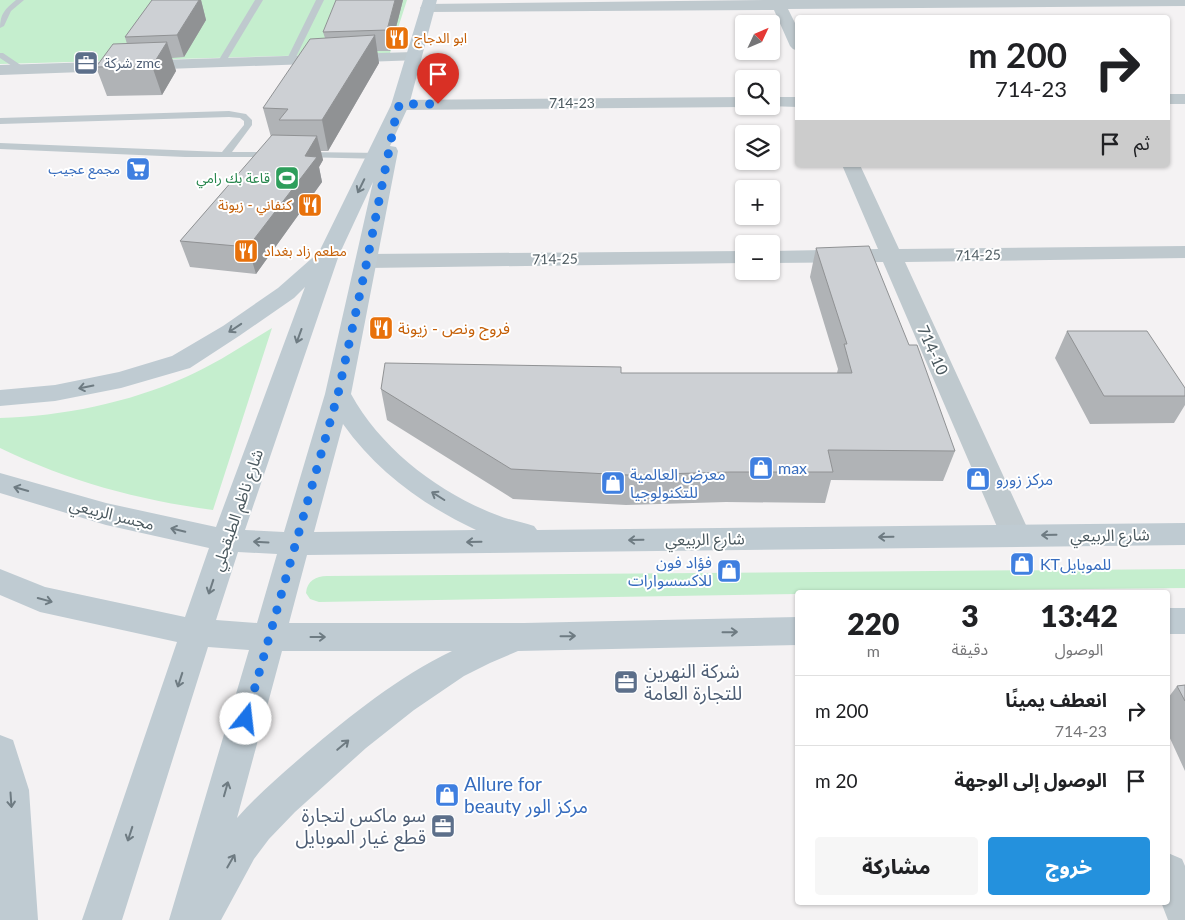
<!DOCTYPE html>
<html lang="ar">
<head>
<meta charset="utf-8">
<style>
	:root { --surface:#fff; --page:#f6f6f6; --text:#202124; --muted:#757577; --line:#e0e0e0; --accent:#2491dd }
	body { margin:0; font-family:Lato,"Noto Sans Arabic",sans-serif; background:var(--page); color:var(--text); direction:rtl; height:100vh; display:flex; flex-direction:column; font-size:19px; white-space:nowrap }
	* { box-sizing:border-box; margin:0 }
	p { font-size:16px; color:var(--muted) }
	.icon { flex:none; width:28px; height:28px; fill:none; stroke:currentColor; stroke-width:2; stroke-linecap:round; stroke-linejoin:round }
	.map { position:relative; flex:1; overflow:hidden; direction:ltr }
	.drawer { position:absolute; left:795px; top:590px; width:375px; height:315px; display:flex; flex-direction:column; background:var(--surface); border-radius:5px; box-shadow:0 1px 4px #0004; direction:rtl }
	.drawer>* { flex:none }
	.hud { position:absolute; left:795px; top:15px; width:375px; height:152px; border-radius:5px; box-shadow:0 1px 4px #0004; direction:rtl; background:#fff; color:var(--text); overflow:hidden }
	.needle { width:32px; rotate:46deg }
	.buttons { position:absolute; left:735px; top:15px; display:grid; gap:10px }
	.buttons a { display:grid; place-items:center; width:45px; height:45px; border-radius:5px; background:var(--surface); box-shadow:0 1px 4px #0004; font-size:25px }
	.pin { position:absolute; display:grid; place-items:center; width:42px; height:42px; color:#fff; margin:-51px -21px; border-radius:50% 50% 50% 0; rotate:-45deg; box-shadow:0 0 5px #0007 }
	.pin .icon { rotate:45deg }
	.me { position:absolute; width:55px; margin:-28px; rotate:16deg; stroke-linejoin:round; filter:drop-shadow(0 0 4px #0008) }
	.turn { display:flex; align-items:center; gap:18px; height:105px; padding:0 20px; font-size:22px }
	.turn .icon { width:65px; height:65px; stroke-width:2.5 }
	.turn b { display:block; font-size:35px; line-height:42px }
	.then { display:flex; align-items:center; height:48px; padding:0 20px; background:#0003; gap:10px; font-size:19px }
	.eta { display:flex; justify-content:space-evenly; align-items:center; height:85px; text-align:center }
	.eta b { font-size:30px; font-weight:800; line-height:35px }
	.button { display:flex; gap:10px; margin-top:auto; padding:10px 20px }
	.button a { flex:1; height:58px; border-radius:5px; background:var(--accent); color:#fff; font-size:20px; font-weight:800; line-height:58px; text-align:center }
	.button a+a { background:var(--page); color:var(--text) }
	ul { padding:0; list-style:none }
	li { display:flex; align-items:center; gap:15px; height:70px; padding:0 20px; border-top:1px solid var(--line) }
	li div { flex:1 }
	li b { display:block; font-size:19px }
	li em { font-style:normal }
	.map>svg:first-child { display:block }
</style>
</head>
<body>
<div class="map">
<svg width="1185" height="920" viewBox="0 0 1185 920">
	<rect width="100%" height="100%" fill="#f4f2f3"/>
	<!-- green -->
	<path fill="#c5eece" d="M0,0H407L390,53L0,64Z
		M272,328L213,510C138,500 68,481 0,448V418C63,416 128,403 186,377C216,364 244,345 272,328Z
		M1185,569V588L798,592L797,594L319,602L310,599L306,593C307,581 316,576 327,576Z"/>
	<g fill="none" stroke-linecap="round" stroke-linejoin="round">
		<!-- lane -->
		<path fill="#bfc9ce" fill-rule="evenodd" d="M16,0H24L11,11L4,26L0,28C0,14 5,9 16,0Z
			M255,0H263L225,63L218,65L217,63Z
			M316,0H324L294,61L287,63L286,61Z
			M0,53H3L25,68L18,70L0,58Z
			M229,111L246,114L252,120V125L232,152H274L277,153V157H185L0,149V143L222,152L244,125V121L240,118L229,117L0,124V118Z
			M303,152L384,153L389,156L384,159L300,157V153Z"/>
		<!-- street -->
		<path fill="#bfc9ce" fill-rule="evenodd" d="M770,0H1185V6L788,9L798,29V51L793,49L790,46L774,10L427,12L422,11L420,8L422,5L427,4Z
			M413,52L419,54L421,57L419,60L0,75V65Z
			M1168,94H1185V104H1168Z
			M744,97V106H748L744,107L400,110L394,109L391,105L394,101L400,100Z
			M771,97H798V107L767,106H771Z
			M842,165H860L899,249L1185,246V258L905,262L1031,536L1027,544L1016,547L1005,544L1001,536L883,262L771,263V251L878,249Z
			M744,251V263L367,268L359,266L356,261L359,256L367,254Z
			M1168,853L1182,859L1185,866V920H1168L1161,902H1168Z"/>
		<!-- secondary -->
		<path fill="#bfcbd2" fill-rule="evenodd" d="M423,0H437L409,105L390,146L396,147L398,151L351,394C381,449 439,493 497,515C509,520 522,522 534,526L537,530L1185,523V545L307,555L289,623H524L798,617V645L518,651L490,663L464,676L414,710L366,748L295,812L269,839L254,859L221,920H169L249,650L208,647L122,920H82L177,642L40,612L0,595V569L45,587L185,617L209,548L106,525L0,493V473L106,503L216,527L305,287L294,298L239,336L190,368L121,388L55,401L0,406V390L55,385L119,372L172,356L223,326L278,288L319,252L391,105ZM373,182L325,394L284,532L245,530L339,255ZM343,424C377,472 423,505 476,530L314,532ZM238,552L277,554L257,623L216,620ZM282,651H452C398,677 351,715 306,753C282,774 258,794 237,818Z
			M1168,608H1185V634H1168Z
			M0,735L13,740L29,790L38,920H0Z"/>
	</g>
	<!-- wall -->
	<path fill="#b0b3b6" d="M152,0H201L206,20L184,57L172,58L176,71L162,95L107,96L96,67L127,44L125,37Z
		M403,0L390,51H377L379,63L328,151H321L323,160L319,167L322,182L256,274L190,267L180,241L271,137L263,108L325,38L323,32Z
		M816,248L955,451L943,481L831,480L825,503L726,502L626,505L513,499L387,420L381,389L621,373H837L838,369L810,277Z
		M1067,331L1185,388V405L1174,423L1090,424L1055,358Z
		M1185,685V771L1168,734V698L1177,686Z"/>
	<!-- shaded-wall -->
	<path fill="#909294" d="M199,0H201L206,20L184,57L177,35Z
		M395,0H403L390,51L387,30Z
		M375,35L379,63L328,151L322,120Z
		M167,42L176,71L162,95L152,66Z
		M317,136L323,160L319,167L322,182L256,274L248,247Z"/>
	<!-- building -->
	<path fill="#cdd0d4" stroke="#909294" d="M152,0H199L177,35L125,37Z
		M336,0H395L387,30L323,32Z
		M375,35L322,120H279L288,109L263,108L310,39Z
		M167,42L152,66L96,67L113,44Z
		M272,135L317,136L305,156L317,157L248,247L180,241Z
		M869,246L909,345H917L955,451L828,450L833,472H730L628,475L511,469L381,389L385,363L621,367V373H852L844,344H847L816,248Z
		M1067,331H1147L1185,388V396H1104Z
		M1185,685V701L1177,686Z"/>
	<!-- one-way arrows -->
	<defs><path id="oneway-shaft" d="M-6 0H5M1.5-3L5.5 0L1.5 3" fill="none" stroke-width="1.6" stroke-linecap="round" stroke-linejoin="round" transform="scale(1.25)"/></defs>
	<g stroke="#6e7b82">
		<use href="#oneway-shaft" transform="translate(361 186) rotate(116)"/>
		<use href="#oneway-shaft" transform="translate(235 328) rotate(146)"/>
		<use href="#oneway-shaft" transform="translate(299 336) rotate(110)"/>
		<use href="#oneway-shaft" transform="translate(86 387) rotate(169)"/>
		<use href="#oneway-shaft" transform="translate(21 489) rotate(-164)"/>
		<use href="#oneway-shaft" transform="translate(438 496) rotate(-148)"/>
		<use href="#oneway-shaft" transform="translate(178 530) rotate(-167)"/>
		<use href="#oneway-shaft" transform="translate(1049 535) rotate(179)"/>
		<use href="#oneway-shaft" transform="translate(886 537) rotate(179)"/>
		<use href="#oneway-shaft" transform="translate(636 540) rotate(179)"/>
		<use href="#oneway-shaft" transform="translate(261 542) rotate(-177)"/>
		<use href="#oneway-shaft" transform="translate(474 542) rotate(179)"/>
		<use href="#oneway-shaft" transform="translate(211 587) rotate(108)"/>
		<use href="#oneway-shaft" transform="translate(45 600) rotate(15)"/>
		<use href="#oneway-shaft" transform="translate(730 632) rotate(-1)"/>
		<use href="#oneway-shaft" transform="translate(568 636) rotate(-1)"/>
		<use href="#oneway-shaft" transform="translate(318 637)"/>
		<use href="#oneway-shaft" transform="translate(180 680) rotate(108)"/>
		<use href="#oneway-shaft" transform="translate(343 745) rotate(-40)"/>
		<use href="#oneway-shaft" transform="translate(226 789) rotate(-74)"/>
		<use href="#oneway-shaft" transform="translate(11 800) rotate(86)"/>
		<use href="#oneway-shaft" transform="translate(130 834) rotate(108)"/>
		<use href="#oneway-shaft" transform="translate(231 861) rotate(-60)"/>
	</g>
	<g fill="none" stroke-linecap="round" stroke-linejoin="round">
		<!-- route -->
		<path stroke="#1a73e8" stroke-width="9" stroke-dasharray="0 16.2" d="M246,719L338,394L367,261L397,110L400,104H438"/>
	</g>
	<!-- icons -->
	<defs>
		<symbol id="restaurant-square" viewBox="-11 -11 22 22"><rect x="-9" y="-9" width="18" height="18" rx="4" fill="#e8710a" stroke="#fff"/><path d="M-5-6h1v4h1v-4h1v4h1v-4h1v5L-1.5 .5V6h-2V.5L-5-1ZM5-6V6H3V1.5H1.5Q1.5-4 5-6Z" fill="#fff"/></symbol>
		<symbol id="office-square" viewBox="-11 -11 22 22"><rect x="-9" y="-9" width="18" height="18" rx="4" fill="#5c6f8a" stroke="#fff"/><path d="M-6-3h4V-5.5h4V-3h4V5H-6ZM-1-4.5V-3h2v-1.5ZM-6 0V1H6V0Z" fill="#fff"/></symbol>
		<symbol id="supermarket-square" viewBox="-11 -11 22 22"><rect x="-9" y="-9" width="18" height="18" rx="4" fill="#3f7fe0" stroke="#fff"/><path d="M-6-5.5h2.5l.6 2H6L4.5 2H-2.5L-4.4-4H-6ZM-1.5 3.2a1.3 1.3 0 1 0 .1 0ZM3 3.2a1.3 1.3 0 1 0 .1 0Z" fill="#fff"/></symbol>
		<symbol id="stadium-square" viewBox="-11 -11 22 22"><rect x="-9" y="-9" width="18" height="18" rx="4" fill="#2e9e5b" stroke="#fff"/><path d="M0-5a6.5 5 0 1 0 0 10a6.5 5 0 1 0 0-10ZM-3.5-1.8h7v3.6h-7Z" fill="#fff"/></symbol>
		<symbol id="shop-square" viewBox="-11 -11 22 22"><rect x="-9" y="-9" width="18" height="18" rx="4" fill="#3f7fe0" stroke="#fff"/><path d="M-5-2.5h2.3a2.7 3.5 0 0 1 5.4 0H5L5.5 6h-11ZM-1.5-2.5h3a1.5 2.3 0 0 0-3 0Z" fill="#fff"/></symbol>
	</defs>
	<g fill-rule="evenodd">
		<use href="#restaurant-square" x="383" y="24" width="28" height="28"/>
		<use href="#office-square" x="72" y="49" width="28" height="28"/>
		<use href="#supermarket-square" x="124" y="155" width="28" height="28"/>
		<use href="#stadium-square" x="273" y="164" width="28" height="28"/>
		<use href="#restaurant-square" x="296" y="191" width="28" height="28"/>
		<use href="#restaurant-square" x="232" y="237" width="28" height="28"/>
		<use href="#restaurant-square" x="367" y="314" width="28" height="28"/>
		<use href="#shop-square" x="747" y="454" width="28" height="28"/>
		<use href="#shop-square" x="964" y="465" width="28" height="28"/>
		<use href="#shop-square" x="599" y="469" width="28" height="28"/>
		<use href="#shop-square" x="1008" y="550" width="28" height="28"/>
		<use href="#shop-square" x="715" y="557" width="28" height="28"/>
		<use href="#office-square" x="612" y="668" width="28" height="28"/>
		<use href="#shop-square" x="433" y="781" width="28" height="28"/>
		<use href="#office-square" x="429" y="812" width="28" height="28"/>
	</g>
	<g text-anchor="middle" stroke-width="4" stroke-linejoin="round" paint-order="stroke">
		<!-- far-food labels -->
		<g font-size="14" fill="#c56008" stroke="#fff" text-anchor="start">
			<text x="414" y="43">ابو الدجاج</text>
			<text x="292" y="210" text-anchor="end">كنفاني - زيونة</text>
			<text x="264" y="256">مطعم زاد بغداد</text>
		</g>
		<!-- far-service labels -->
		<g font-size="14" fill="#4e5e75" stroke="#fff" text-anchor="start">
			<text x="104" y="68">شركة zmc</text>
		</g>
		<!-- far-street labels -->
		<g font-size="14" fill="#4b595f" stroke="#fff">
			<text x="572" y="108">714-23</text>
			<text transform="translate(978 255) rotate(-1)" y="5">714-25</text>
			<text transform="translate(555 259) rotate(-1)" y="5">714-25</text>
		</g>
		<!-- far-shop labels -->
		<g font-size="14" fill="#366cbe" stroke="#fff" text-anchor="end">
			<text x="120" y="174">مجمع عجيب</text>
		</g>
		<!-- far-leisure labels -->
		<g font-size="14" fill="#27864d" stroke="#fff" text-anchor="end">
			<text x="270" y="183">قاعة بك رامي</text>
		</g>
		<!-- food labels -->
		<g font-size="16" fill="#c56008" stroke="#fff" text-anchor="start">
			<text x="398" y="334">فروج ونص - زيونة</text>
		</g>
		<!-- street labels -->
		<g font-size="16" fill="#4b595f" stroke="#fff">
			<text transform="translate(933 350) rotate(66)" y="6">714-10</text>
			<text transform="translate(237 510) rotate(-71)" y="6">شارع ناظم الطبقجلي</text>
			<text transform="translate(112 514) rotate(14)" y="6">مجسر الربيعي</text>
			<text transform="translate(1110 535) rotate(-1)" y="6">شارع الربيعي</text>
			<text transform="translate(705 539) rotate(-1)" y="6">شارع الربيعي</text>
		</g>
		<!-- shop labels -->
		<g font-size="16" fill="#366cbe" stroke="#fff" text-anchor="start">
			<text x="778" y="474">max</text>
			<text x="630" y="480">معرض العالمية<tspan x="630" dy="18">للتكنولوجيا</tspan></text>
			<text x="996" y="485">مركز زورو</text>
			<text x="712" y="568" text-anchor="end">فؤاد فون<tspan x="712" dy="18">للاكسسوارات</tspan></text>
			<text x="1040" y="570">KTللموبايل</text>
		</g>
		<!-- near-service labels -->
		<g font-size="19" fill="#4e5e75" stroke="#fff" text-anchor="start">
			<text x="644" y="678">شركة النهرين<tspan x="644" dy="22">للتجارة العامة</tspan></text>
			<text x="426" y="822" text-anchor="end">سو ماكس لتجارة<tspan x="426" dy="22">قطع غيار الموبايل</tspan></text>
		</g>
		<!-- near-shop labels -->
		<g font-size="19" fill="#366cbe" stroke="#fff" text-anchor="start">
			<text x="464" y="791">Allure for<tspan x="464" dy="22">beauty مركز الور</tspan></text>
		</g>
	</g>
</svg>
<div class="buttons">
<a><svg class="needle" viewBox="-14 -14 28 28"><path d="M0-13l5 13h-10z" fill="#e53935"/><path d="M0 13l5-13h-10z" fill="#757577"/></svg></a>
<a><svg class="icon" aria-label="search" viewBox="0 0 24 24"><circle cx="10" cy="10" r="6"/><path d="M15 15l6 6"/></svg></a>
<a><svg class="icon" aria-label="layers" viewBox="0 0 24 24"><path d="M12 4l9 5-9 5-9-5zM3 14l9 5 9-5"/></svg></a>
<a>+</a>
<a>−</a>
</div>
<div class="pin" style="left:438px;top:104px;background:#d93025"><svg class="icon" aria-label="arrive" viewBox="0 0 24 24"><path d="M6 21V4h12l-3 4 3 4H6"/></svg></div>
<svg class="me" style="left:246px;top:719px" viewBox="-20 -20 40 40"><circle r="19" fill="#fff"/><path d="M0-13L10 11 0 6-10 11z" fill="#1a73e8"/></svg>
<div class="hud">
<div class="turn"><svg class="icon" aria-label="right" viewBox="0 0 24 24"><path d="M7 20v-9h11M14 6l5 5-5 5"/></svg><div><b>200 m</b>714-23</div></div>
<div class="then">ثم<svg class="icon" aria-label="arrive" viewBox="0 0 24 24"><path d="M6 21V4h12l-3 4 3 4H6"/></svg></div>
</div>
<section class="drawer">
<div class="eta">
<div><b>13:42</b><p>الوصول</p></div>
<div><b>3</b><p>دقيقة</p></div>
<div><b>220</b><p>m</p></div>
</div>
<ul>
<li><svg class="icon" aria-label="right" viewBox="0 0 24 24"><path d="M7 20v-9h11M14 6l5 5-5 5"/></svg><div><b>انعطف يمينًا</b><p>714-23</p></div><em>200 m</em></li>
<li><svg class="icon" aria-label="arrive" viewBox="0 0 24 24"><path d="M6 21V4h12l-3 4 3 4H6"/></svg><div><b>الوصول إلى الوجهة</b></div><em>20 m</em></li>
</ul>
<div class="button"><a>خروج</a><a>مشاركة</a></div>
</section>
</div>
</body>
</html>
